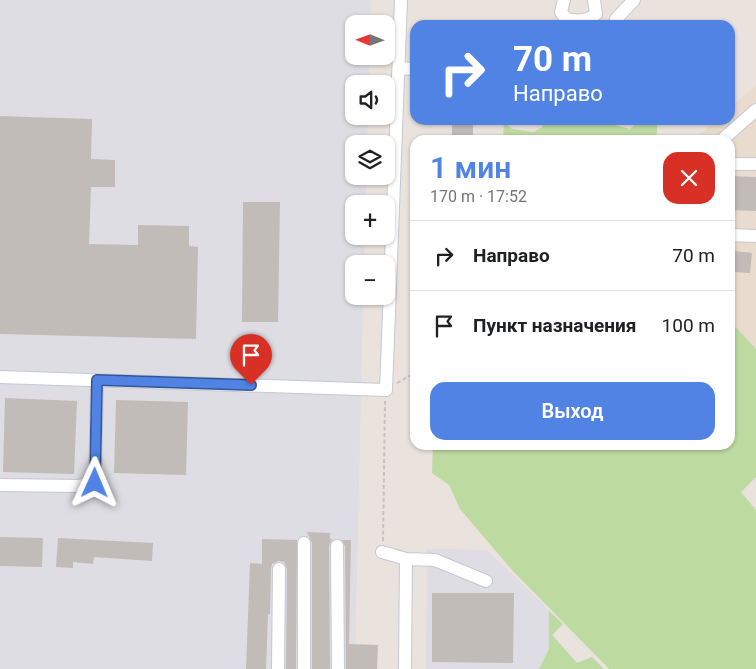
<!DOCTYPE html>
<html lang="ru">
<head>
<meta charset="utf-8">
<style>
	:root { --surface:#fff; --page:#f6f6f6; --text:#202124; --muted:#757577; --line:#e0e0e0; --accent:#5083e4 }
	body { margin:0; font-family:Roboto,sans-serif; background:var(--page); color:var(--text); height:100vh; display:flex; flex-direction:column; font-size:19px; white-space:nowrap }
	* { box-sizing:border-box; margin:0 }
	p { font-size:16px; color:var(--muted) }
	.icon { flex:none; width:28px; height:28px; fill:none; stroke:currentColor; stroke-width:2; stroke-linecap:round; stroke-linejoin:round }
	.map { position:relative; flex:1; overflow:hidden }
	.sheet { position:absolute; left:410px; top:135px; width:325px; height:315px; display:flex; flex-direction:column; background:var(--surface); border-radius:15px; box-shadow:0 1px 4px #0004 }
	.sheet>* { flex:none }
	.guide { position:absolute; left:410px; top:20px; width:325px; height:105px; border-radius:15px; box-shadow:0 1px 4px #0004; background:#5083e4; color:#fff; overflow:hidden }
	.needle { width:32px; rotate:271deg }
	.controls { position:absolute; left:345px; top:15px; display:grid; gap:10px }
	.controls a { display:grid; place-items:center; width:50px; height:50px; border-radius:10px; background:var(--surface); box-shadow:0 1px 4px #0004; font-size:25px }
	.pin { position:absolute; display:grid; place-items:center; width:42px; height:42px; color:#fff; margin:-51px -21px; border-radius:50% 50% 50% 0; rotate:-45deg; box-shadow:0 0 5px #0007 }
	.pin .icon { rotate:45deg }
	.me { position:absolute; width:55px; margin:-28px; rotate:1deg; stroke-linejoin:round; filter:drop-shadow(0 0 4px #0008) }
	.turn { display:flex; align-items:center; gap:18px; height:105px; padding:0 20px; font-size:22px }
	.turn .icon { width:65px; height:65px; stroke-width:2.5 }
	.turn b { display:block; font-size:35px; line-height:42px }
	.round { display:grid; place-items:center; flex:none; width:52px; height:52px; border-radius:15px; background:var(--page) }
	.headline { display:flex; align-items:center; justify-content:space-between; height:85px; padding:0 20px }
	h1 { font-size:30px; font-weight:600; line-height:38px; color:var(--accent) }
	.primary-button { display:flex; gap:10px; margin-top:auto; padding:10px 20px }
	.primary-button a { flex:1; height:58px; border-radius:15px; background:var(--accent); color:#fff; font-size:20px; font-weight:600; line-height:58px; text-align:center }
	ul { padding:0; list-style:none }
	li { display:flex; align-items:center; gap:15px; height:70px; padding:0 20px; border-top:1px solid var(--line) }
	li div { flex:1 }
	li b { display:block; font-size:19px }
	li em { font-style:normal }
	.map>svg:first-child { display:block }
</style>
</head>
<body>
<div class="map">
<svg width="756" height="669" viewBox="0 0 756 669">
	<rect width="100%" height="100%" fill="#eae2dd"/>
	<!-- industrial -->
	<path fill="#dddde3" d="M0,0H371L370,24H354V56H369V84H354V116H368L367,144H354V176H366V204H354V236H365L364,264H354V296H363L355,669H0Z
		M427,549L487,550L563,624L552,635L577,663L592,657L604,669H426Z"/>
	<!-- education -->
	<path fill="#e9dcce" d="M756,85V349L730,321V140H694L716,120H730V108Z"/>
	<!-- green -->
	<path fill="#bddaa0" d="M543,120H614L615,125L630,129L640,120H658L656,140H503L504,122L512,129L534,132L542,127Z
		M730,321L756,349V477L741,492L756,510V669H609L512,570L460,509L449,485L432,473L433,445H730Z
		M549,611L563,624L552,635L577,663L592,657L604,669H539L549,649Z"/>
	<!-- building -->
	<path fill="#c2bcb9" d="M0,116L92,119L91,159L115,160V187H91L89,244L138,245V225L189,226V246L198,247L196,339L0,334Z
		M452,121H473V140H452Z
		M730,176L756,177V211L730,210Z
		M243,202H280L278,322H242Z
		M734,251L752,253L750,273L732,272Z
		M5,398L77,401L74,474L3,472Z
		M116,400L188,402L186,475L114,473Z
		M307,532L330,533V539H332L329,546L330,669H312V543Z
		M0,537L43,538L42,567L0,566Z
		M58,538L153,543L152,561L94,557L93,564L73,562V568L56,567Z
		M262,539L297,540L296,669H286L287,569L284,562L279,561L272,564L271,569L270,614H268L266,669H246L250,563L262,564Z
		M342,540H351L349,644L378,645L377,669H346L345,546Z
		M432,593H514L513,663L432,662Z"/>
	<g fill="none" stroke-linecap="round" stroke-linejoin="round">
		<defs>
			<path id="minor" d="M564,0L561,12L566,19C577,21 587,22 596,14L594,0
				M617,25L616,19L634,0
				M399,68L415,69
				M722,140L756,110
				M730,164H756
				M730,235L756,236
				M0,377L386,390L401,0
				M0,485L78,486L95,483L97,380
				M337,546L338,669
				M382,552L406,559L435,560L486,581
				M278,669L279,569
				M304,669V543
				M405,669L406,559"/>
		</defs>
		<!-- minor casing -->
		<use href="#minor" stroke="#c4c9d1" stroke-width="14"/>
		<!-- path -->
		<path stroke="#c3c3c3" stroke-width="2" stroke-dasharray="4 2.5" stroke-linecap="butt" d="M397,383L415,373
			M383,541L385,401"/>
		<!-- minor -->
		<use href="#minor" stroke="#fff" stroke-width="12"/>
	</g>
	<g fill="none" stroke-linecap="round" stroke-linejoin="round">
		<defs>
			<path id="route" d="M95,483L97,380L251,385"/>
		</defs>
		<!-- route casing -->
		<use href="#route" stroke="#345594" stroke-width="12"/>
		<!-- route -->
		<use href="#route" stroke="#5083e4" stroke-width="9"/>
	</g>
</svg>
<div class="controls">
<a><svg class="needle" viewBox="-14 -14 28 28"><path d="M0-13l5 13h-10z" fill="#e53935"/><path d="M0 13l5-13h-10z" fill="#757577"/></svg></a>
<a><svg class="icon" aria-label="sound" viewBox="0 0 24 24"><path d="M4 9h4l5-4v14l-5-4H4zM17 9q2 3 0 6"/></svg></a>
<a><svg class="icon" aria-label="layers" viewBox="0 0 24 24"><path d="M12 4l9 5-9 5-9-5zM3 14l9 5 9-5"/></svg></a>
<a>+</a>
<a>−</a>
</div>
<div class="pin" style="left:251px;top:385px;background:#d93025"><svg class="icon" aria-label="arrive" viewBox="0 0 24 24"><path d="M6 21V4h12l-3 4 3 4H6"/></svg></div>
<svg class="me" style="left:95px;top:483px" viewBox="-20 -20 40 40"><path d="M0-17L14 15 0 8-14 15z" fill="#5083e4" stroke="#fff" stroke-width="4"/></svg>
<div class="guide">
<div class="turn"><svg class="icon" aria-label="right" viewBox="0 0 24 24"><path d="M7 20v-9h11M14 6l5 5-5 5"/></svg><div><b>70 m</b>Направо</div></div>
</div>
<section class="sheet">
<div class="headline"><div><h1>1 мин</h1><p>170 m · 17:52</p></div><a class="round" style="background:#d93025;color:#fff"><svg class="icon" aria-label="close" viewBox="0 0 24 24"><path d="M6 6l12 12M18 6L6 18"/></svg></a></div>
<ul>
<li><svg class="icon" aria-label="right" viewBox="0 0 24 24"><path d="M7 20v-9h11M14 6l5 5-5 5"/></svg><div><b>Направо</b></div><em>70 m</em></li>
<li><svg class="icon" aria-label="arrive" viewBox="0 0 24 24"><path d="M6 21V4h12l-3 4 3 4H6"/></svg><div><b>Пункт назначения</b></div><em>100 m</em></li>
</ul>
<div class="primary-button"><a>Выход</a></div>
</section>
</div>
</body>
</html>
